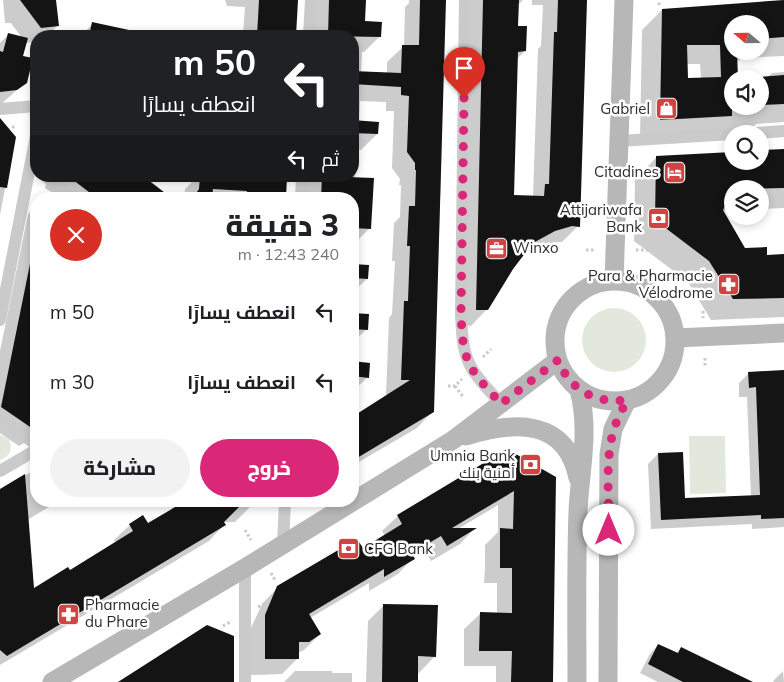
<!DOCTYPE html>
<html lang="ar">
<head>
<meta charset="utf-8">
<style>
	:root { --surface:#fff; --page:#f2f2f2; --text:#202124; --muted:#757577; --accent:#db2777 }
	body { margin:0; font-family:Mulish,Cairo,sans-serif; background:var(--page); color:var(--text); direction:rtl; height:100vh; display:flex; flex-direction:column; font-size:19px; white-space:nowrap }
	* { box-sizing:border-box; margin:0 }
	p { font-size:16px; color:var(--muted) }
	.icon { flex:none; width:28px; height:28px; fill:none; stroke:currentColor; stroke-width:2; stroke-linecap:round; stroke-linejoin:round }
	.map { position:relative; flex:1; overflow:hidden; direction:ltr }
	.drawer { position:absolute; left:30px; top:192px; width:329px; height:315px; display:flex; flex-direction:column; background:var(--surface); border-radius:20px; box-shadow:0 2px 8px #0003; direction:rtl }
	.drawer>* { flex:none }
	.hud { position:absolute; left:30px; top:30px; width:329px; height:152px; border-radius:20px; box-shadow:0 2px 8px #0003; direction:rtl; background:#202124; color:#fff; overflow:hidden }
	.needle { width:32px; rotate:290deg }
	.tools { position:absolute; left:724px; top:15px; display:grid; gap:10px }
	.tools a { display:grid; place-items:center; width:45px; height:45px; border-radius:50%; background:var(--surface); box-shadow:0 2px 8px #0003; font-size:25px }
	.pin { position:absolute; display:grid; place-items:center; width:42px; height:42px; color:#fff; margin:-51px -21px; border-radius:50% 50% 50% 0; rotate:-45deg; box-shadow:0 0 5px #0007 }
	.pin .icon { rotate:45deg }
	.me { position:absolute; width:55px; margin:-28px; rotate:0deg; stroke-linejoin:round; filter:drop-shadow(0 0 4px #0008) }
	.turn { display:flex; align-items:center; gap:18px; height:105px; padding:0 20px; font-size:22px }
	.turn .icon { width:65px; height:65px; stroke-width:2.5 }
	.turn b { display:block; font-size:35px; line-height:42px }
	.then { display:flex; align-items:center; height:48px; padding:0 20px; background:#0003; gap:10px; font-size:19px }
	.round { display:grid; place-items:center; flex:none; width:52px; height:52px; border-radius:26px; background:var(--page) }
	.head { display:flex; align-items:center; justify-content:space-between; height:85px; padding:0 20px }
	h1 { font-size:30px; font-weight:800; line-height:38px }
	.cta { display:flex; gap:10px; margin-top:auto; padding:10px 20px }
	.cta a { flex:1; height:58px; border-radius:30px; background:var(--accent); color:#fff; font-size:20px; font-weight:800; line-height:58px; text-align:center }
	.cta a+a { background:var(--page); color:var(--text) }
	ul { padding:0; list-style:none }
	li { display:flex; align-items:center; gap:15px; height:70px; padding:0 20px }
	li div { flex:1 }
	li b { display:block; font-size:19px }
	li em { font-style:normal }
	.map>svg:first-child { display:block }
</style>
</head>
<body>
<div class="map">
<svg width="784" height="682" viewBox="0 0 784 682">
	<rect width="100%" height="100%" fill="#fff"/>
	<!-- green -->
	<path fill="#e2e9dc" d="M582 340a32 32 0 1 1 64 0a32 32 0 1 1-64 0Z
		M0,435L9,439C13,449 10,457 0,460Z
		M689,436H725L726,493L690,494Z"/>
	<!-- shadow -->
	<path fill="#0003" fill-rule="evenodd" d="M3,0H55L57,26L47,36H36V42L25,43L22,57L26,82L0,105V43L8,35L22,38L11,23H5Z
		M225,0H297L295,36H227L243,34L245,7L227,6Z
		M314,0H365L364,22L380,36L364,52H362L361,73L387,74V62L404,46L405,7L409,3V0H444L441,171L433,411L417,428L352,466V418L389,395H386L389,318L392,314L395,261H392L394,223L400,217L401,185H399L400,179L392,168L394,111H386V102L360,101L359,122L377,134L361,150L357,149L355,178L370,228L354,244H352V199H307L305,176H352V36H313Z
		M467,0H523L517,6V27L525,51L517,59L513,196L533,197L538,49L541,46L543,5H532V0H586L578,226L562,242H555L538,247L522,256L487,309L471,326L460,325Z
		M784,2V56L742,58L736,62L732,79V106H760V79H740L767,77L772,73L784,72V122L756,124L746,134L640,139L642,30L662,10ZM732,24H760V51H732ZM686,64H700L701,79L687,80Z
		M93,24L110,28L108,36H68L79,30L85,31Z
		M0,125L15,137L0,215Z
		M784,151V208L760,209V189H732V211H723L744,249L765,256H784V317L711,320L688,282L634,241L635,179L656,158L732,153V161H760V152Z
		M48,176H140L171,199H61L45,188Z
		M198,176H286L285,199H184L185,189Z
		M36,206V436L19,446L0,433V351L28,214Z
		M352,266L367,279L352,293Z
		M352,314L367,329L352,343Z
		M352,363L368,377L352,392Z
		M784,372V527L752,529V524L651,529L648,464L658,454L684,500L751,496L747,397H739V383L749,373Z
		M507,450L553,682H496V666H464V629L480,614H497V583H484L485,568V545L498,532V505L458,529H474L460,544L431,561L425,550L413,558L398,574L369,591V583L310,618L320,634L304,650L298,653V658L282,674L250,675L249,632L262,604L278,587L362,549L385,536L382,531L398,516Z
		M36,469V501H59L27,520L32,590L69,571L116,543L114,540L130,525H147L166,514L180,501H256L235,522H223L224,525L209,541L0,665V490Z
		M384,605L435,656L419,673L416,672V682H366L368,621Z
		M658,645L676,654L681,648L750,682H658L640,673L650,654Z
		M295,671H332V673H352V682H284Z
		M783,671L784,682H773L775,679Z"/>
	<!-- building -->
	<path fill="#141414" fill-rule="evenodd" d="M20,0H56L59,26L41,28Z
		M259,0H298L296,36H257Z
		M329,0H366L365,21L382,22L381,37L328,36Z
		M420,0H446L434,412L352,461V417L410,380H401L404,301H408L410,246H407L409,206H415L416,170H415V163L407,152L409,96L401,95V87L352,84V71L401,73L402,45H419Z
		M483,0H519L518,26H527L526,51L518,52L514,195L544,196L545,184H549L554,32H557L558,0H587L580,227L572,226L555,231L533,243L513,269L488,310H476Z
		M784,0V37L760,39V24H732V51H737L738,79H732V116L660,120L662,9ZM687,45H720L721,77L688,78Z
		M92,22L129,30L128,36H89Z
		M8,33L28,38L23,56L33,58L27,83L17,90L0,92V51L3,52Z
		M784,75V104L760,105V77Z
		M0,118L16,137L7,188L0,187Z
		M352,120L379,122L378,134L352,133Z
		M784,149V188L732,189V193L723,210L745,248L767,247V255L784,254V298L733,299L709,261L655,220L656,156L732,152V161H760V150Z
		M68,176H143L173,199H98Z
		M200,176H287L286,199H247V191L213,189L212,199H192L199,189Z
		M322,176L374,178L371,229L352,228V199H321Z
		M30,264L36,265V431L1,407Z
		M352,264L369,265L368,279L352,278Z
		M352,313L369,314L368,330L352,329Z
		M352,361L370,363L369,378L352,376Z
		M784,370V518L761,519V515L661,520L658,453L683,452L685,498L760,495L756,387L749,388L748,372Z
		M507,449L556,477L553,682H511L512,651H479L480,612L512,613V568H500V528L513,529L514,491L452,528H477L447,546L441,536L412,553L415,559L384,577V569L309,614L321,634L309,642H299V659H265V615L277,586L357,539L363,548L402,524L397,515Z
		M25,474L34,588L68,567L70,570L133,531L129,524L143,515L148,523L177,506L175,501H245L224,522L226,525L7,656L0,650V489Z
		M383,604L438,605L436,657L418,656V682H382Z
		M207,625L234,636V682H118Z
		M658,644L678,653L681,647L753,682H683L648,664Z"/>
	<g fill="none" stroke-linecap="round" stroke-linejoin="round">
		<!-- path -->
		<path stroke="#cacaca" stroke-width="3" stroke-dasharray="2.5 2.5" stroke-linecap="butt" d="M659,5V1
			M12,127H16
			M586,250H596
			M636,250H650
			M703,311V318
			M483,357L491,349
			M705,358V367
			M448,386H455L462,379
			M455,386L464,398
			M245,530L251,540
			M271,573L275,580
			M258,607L266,603
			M223,626L232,621
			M0,662L6,659"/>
		<!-- street -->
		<path stroke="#cacaca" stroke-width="12" d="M465,0L461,313C462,332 462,351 471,367C478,380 491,392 501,404
			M309,36L311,0
			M0,109L36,106
			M743,134L784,131
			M619,141L732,134
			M45,176L77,199
			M301,199L302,176
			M0,320L36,136
			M0,419L36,444
			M0,471L36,450
			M283,544L285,501
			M245,568V682"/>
		<!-- secondary -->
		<path stroke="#b7b7b7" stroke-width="19" d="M614,280L624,0
			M555 341a60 60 0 1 1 120 0a60 60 0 1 1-120 0Z
			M675,338L784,333
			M466,436C514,421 566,418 578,478
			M52,682L245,568L453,440L558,360
			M577,682C577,625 576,568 578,511C580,470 590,430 579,390
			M608,682L609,454L613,429L627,400"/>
	</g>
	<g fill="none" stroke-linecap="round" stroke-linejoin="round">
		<!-- route -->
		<path stroke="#db2777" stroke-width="9" stroke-dasharray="0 16.2" d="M464,98L461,313C462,332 462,351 471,367C478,380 491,392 501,404L558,360C570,390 595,404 627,400C622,410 617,419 614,429C605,457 609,500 609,530"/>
	</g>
	<!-- icons -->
	<defs>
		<symbol id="shop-square" viewBox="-11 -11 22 22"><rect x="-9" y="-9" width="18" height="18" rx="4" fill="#d04243" stroke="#fff"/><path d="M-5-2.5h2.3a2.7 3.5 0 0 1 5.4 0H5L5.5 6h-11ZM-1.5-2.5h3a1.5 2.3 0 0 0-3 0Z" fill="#fff"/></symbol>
		<symbol id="hotel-square" viewBox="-11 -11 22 22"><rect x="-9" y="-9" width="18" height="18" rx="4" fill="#d04243" stroke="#fff"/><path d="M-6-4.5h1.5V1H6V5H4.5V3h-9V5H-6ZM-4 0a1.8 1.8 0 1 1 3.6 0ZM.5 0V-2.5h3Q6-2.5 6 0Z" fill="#fff"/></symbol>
		<symbol id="bank-square" viewBox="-11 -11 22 22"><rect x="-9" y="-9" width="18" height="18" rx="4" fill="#d04243" stroke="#fff"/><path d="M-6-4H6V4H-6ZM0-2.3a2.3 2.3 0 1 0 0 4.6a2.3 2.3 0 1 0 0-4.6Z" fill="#fff"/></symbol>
		<symbol id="office-square" viewBox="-11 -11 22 22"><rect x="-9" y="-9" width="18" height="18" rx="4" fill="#d04243" stroke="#fff"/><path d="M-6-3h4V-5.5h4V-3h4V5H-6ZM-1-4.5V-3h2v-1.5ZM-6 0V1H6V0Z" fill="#fff"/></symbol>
		<symbol id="pharmacy-square" viewBox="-11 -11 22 22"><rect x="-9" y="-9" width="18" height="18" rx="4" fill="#d04243" stroke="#fff"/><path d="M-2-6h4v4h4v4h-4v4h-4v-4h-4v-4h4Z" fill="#fff"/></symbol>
	</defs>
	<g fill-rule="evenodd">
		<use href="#shop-square" x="654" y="96" width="25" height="25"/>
		<use href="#hotel-square" x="662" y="160" width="25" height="25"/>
		<use href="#bank-square" x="646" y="206" width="25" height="25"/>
		<use href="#office-square" x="484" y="236" width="25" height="25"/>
		<use href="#pharmacy-square" x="716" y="272" width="25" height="25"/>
		<use href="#bank-square" x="518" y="452" width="25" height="25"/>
		<use href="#bank-square" x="336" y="536" width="25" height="25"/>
		<use href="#pharmacy-square" x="56" y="602" width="25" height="25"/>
	</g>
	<g text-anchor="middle" stroke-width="5" stroke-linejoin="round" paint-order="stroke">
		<!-- poi labels -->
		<g font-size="15" fill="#2d2d2d" stroke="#fff" text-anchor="end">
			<text x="650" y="114">Gabriel</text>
			<text x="659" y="177">Citadines</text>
			<text x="642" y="215">Attijariwafa<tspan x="642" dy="17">Bank</tspan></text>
			<text x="513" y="253" text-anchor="start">Winxo</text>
			<text x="713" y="281">Para &amp; Pharmacie<tspan x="713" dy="17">Vélodrome</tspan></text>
			<text x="515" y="461">Umnia Bank<tspan x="515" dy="17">أمنية بنك</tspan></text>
			<text x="364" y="554" text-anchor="start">CFG Bank</text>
			<text x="85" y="610" text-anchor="start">Pharmacie<tspan x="85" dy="17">du Phare</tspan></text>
		</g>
	</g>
</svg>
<div class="tools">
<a><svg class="needle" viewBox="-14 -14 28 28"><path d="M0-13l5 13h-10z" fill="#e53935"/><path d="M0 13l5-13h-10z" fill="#757577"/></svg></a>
<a><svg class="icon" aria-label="sound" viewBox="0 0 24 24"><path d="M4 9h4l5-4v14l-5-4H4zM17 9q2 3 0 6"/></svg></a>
<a><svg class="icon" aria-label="search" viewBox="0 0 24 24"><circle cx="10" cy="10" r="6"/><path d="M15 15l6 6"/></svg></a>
<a><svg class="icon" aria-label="layers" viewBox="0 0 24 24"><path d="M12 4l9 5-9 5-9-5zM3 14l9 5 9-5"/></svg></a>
</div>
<div class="pin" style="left:464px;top:98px;background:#d93025"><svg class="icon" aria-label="arrive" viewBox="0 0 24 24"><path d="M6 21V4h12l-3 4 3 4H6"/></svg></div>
<svg class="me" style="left:609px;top:530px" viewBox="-20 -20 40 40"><circle r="19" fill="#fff"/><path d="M0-13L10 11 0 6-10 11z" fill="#db2777"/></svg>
<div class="hud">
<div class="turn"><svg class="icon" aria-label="left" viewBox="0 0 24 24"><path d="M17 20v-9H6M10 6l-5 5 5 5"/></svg><div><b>50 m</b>انعطف يسارًا</div></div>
<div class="then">ثم<svg class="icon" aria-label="left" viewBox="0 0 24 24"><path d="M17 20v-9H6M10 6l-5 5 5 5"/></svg></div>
</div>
<section class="drawer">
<div class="head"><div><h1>3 دقيقة</h1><p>240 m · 12:43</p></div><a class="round" style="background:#d93025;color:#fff"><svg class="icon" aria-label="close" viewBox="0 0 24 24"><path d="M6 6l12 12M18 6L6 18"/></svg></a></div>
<ul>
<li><svg class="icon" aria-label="left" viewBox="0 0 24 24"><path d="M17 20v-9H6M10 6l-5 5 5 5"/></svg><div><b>انعطف يسارًا</b></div><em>50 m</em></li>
<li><svg class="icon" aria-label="left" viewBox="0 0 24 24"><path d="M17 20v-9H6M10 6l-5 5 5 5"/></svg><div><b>انعطف يسارًا</b></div><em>30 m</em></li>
</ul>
<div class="cta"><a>خروج</a><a>مشاركة</a></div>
</section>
</div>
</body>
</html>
